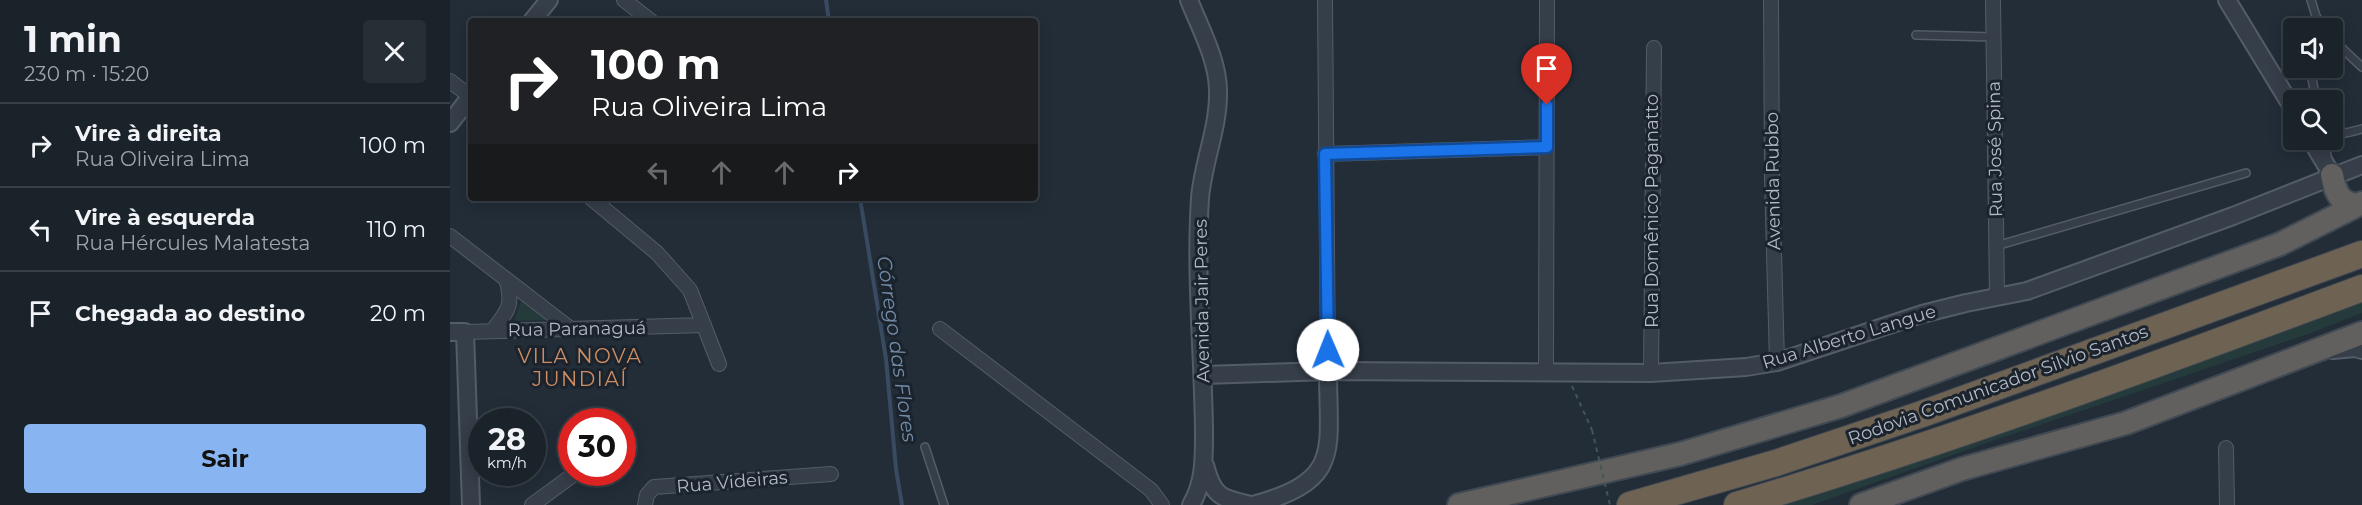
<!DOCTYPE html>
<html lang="pt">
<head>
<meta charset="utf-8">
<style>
	:root { --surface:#1a222a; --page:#272f36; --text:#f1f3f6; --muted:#9fa4a8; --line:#383f47; --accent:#88b5f2 }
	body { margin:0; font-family:Montserrat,sans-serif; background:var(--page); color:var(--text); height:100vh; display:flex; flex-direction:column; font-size:22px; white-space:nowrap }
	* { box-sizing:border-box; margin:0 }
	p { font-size:20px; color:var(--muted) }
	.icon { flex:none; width:33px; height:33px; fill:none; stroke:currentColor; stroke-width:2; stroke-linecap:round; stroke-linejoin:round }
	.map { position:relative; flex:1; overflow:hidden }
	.sheet { display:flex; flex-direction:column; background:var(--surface); width:450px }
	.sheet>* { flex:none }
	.hud { position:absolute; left:18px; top:18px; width:570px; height:183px; border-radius:6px; box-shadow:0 3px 15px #0003,0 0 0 2px var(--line); background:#202124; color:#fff; overflow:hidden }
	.fabs { position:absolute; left:1833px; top:18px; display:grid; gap:12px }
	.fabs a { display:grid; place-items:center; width:60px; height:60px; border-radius:6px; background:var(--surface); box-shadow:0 3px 15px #0003,0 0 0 2px var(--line); font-size:30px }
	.speed { position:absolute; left:18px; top:408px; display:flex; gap:12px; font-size:30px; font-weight:700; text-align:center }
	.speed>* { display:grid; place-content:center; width:78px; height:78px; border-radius:50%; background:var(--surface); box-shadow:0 3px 15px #0003,0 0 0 2px var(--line); line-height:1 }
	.speed small { font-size:15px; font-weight:400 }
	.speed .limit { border:9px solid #d22; background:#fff; color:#111 }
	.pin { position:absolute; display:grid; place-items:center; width:51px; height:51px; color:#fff; margin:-62px -26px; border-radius:50% 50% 50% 0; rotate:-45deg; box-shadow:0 0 6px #0007 }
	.pin .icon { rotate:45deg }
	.me { position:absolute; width:66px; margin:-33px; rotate:359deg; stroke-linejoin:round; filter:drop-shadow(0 0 4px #0008) }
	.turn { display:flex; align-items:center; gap:21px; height:126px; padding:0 24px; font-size:27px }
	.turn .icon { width:78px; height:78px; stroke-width:2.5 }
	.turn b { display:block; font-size:42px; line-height:51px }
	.lanes { display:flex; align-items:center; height:57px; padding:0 24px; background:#0003; justify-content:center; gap:30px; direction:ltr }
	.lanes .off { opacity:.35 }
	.round { display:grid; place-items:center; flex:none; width:63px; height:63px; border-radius:6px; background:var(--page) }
	.headline { display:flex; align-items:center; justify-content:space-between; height:102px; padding:0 24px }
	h1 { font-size:36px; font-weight:700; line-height:45px }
	.cta { display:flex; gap:12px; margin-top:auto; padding:12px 24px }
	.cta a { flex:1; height:69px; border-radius:6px; background:var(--accent); color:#111; font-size:24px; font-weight:700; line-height:69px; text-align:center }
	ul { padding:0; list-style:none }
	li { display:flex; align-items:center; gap:18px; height:84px; padding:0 24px; border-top:2px solid var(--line) }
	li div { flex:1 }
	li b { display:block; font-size:22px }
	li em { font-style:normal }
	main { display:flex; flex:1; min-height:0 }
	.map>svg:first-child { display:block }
</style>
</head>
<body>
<main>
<section class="sheet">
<div class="headline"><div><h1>1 min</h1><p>230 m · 15:20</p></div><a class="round"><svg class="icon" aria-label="close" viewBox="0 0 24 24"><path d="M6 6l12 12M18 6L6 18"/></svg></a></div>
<ul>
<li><svg class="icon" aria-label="right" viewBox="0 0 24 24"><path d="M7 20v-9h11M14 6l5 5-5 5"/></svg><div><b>Vire à direita</b><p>Rua Oliveira Lima</p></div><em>100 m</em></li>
<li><svg class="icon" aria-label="left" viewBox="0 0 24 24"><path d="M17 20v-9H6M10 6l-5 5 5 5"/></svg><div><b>Vire à esquerda</b><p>Rua Hércules Malatesta</p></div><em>110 m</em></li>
<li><svg class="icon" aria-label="arrive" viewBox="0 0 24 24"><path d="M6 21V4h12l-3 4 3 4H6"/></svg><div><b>Chegada ao destino</b></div><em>20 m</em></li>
</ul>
<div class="cta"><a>Sair</a></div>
</section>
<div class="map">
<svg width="1912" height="505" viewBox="0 0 1912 505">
	<rect width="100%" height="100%" fill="#222d38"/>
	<!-- green -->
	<path fill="#253a3a" d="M1912,294V313L1861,333L1528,446L1362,505H1315Z
		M72,298L100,320L64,321Z"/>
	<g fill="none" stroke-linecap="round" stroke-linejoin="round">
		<!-- stream -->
		<path stroke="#394b61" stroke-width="4" d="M376,0L379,21
			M410,198L436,359L446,469L452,505"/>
		<defs>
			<path id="service" d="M1861,0L1866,16L1873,28
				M1466,35L1544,37
				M1882,39L1912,67
				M1860,68L1866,100
				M1882,130L1896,133L1912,129
				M1874,140L1877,155
				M1546,246L1796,173
				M475,447L494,505"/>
			<path id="minor" d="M174,0L201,21
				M875,0L878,371
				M1321,0L1322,179L1327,362
				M1543,0L1547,297
				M0,81L21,97
				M875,154L1097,147
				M141,198L207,253L240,290L269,364
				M0,236L122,330
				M490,329L701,490L712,505
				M42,331C58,311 64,305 56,279
				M15,332L254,325
				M1096,373L1097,0
				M1201,373L1204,48
				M1776,448L1777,505
				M82,505L127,472
				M195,505L197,495L204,487L381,474"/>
			<path id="tertiary" d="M739,0C750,28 768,60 768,91C769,127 753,162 750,198C745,275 753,353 754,430C754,456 755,481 741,505
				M1777,0L1844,110
				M82,21L99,0
				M0,123L21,96
				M1861,140L1882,175
				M0,332H15L21,505
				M1883,350L1905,348L1912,350
				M754,375L878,371L1201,373L1296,367L1327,362L1472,314L1516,303L1577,291L1783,216L1912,165
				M755,465C763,497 771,498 801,505
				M803,505C893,480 878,452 878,371"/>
			<path id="trunk" d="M1882,175C1885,191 1889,204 1908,205
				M1009,505L1230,454L1391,406L1830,244L1912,203
				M1411,505L1512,469L1676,423L1912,333"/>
			<path id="motorway" d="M1180,505L1326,463L1472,414L1912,254
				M1287,505C1498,442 1706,365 1912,288"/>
		</defs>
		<!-- service casing -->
		<use href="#service" stroke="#545c67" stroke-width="10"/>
		<!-- minor casing -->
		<use href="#minor" stroke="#545c67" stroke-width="16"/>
		<!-- tertiary casing -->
		<use href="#tertiary" stroke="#545c67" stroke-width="20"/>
		<!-- trunk casing -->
		<use href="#trunk" stroke="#414953" stroke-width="26"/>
		<!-- motorway casing -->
		<use href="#motorway" stroke="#414953" stroke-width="28"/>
		<!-- path -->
		<path stroke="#425557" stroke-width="2" stroke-dasharray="4.5 4.5" stroke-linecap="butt" d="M1122,386L1142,430"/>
		<!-- service -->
		<use href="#service" stroke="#363e49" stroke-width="7"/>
		<!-- minor -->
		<use href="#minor" stroke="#363e49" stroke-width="14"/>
		<!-- tertiary -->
		<use href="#tertiary" stroke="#363e49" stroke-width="16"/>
		<!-- trunk -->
		<use href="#trunk" stroke="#61605e" stroke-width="22"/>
		<!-- motorway -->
		<use href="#motorway" stroke="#6e6353" stroke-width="26"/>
		<!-- path-bridge -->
		<path stroke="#425557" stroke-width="2" stroke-dasharray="4.5 4.5" stroke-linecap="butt" d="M1142,430L1160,505"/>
	</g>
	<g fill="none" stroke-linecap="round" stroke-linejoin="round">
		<defs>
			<path id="route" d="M878,350L875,154L1097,147V105"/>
		</defs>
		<!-- route casing -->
		<use href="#route" stroke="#114b97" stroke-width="15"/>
		<!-- route -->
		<use href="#route" stroke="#1a73e8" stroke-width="10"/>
	</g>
	<g text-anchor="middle" stroke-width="6" stroke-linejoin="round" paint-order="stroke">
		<!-- street labels -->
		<g font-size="18" fill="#b1b9c5" stroke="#1b232d">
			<text transform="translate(1545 149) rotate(-91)" y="6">Rua José Spina</text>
			<text transform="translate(1323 181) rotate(-91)" y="6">Avenida Rubbo</text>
			<text transform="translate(1202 211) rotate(-90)" y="6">Rua Domênico Paganatto</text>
			<text transform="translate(752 301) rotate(-91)" y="6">Avenida Jair Peres</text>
			<text transform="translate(127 329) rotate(-1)" y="6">Rua Paranaguá</text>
			<text transform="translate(1399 337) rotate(-17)" y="6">Rua Alberto Langue</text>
			<text transform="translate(1548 385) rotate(-20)" y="6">Rodovia Comunicador Silvio Santos</text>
			<text transform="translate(282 482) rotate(-5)" y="6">Rua Videiras</text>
		</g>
		<!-- water labels -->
		<g font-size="20" font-style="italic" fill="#728ba7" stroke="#1b232d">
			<text transform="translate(447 349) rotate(82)" y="7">Córrego das Flores</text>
		</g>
		<!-- neighbourhood labels -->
		<g font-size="20" letter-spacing="1.5" fill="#ce8d63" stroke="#1b232d">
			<text x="130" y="363">VILA NOVA<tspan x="130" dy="23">JUNDIAÍ</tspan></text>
		</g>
	</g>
</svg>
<div class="fabs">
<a><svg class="icon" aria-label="sound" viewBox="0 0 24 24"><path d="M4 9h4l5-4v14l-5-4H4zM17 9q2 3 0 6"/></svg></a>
<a><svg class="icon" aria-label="search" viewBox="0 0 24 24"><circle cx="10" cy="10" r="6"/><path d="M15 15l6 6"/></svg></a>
</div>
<div class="speed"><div>28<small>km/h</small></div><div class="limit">30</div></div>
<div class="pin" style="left:1097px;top:105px;background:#d93025"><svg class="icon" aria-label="arrive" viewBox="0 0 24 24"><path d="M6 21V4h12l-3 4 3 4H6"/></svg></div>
<svg class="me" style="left:878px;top:350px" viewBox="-20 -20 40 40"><circle r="19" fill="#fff"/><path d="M0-13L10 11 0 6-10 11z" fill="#1a73e8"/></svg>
<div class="hud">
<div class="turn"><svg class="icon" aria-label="right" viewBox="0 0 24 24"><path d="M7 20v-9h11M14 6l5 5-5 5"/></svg><div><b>100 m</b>Rua Oliveira Lima</div></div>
<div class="lanes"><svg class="icon off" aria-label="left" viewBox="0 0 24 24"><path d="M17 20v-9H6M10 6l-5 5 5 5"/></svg><svg class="icon off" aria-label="ahead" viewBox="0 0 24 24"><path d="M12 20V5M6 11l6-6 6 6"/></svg><svg class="icon off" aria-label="ahead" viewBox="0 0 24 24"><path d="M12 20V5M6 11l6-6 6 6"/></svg><svg class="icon" aria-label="right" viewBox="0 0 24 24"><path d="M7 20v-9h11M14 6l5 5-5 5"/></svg></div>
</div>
</div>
</main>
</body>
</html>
